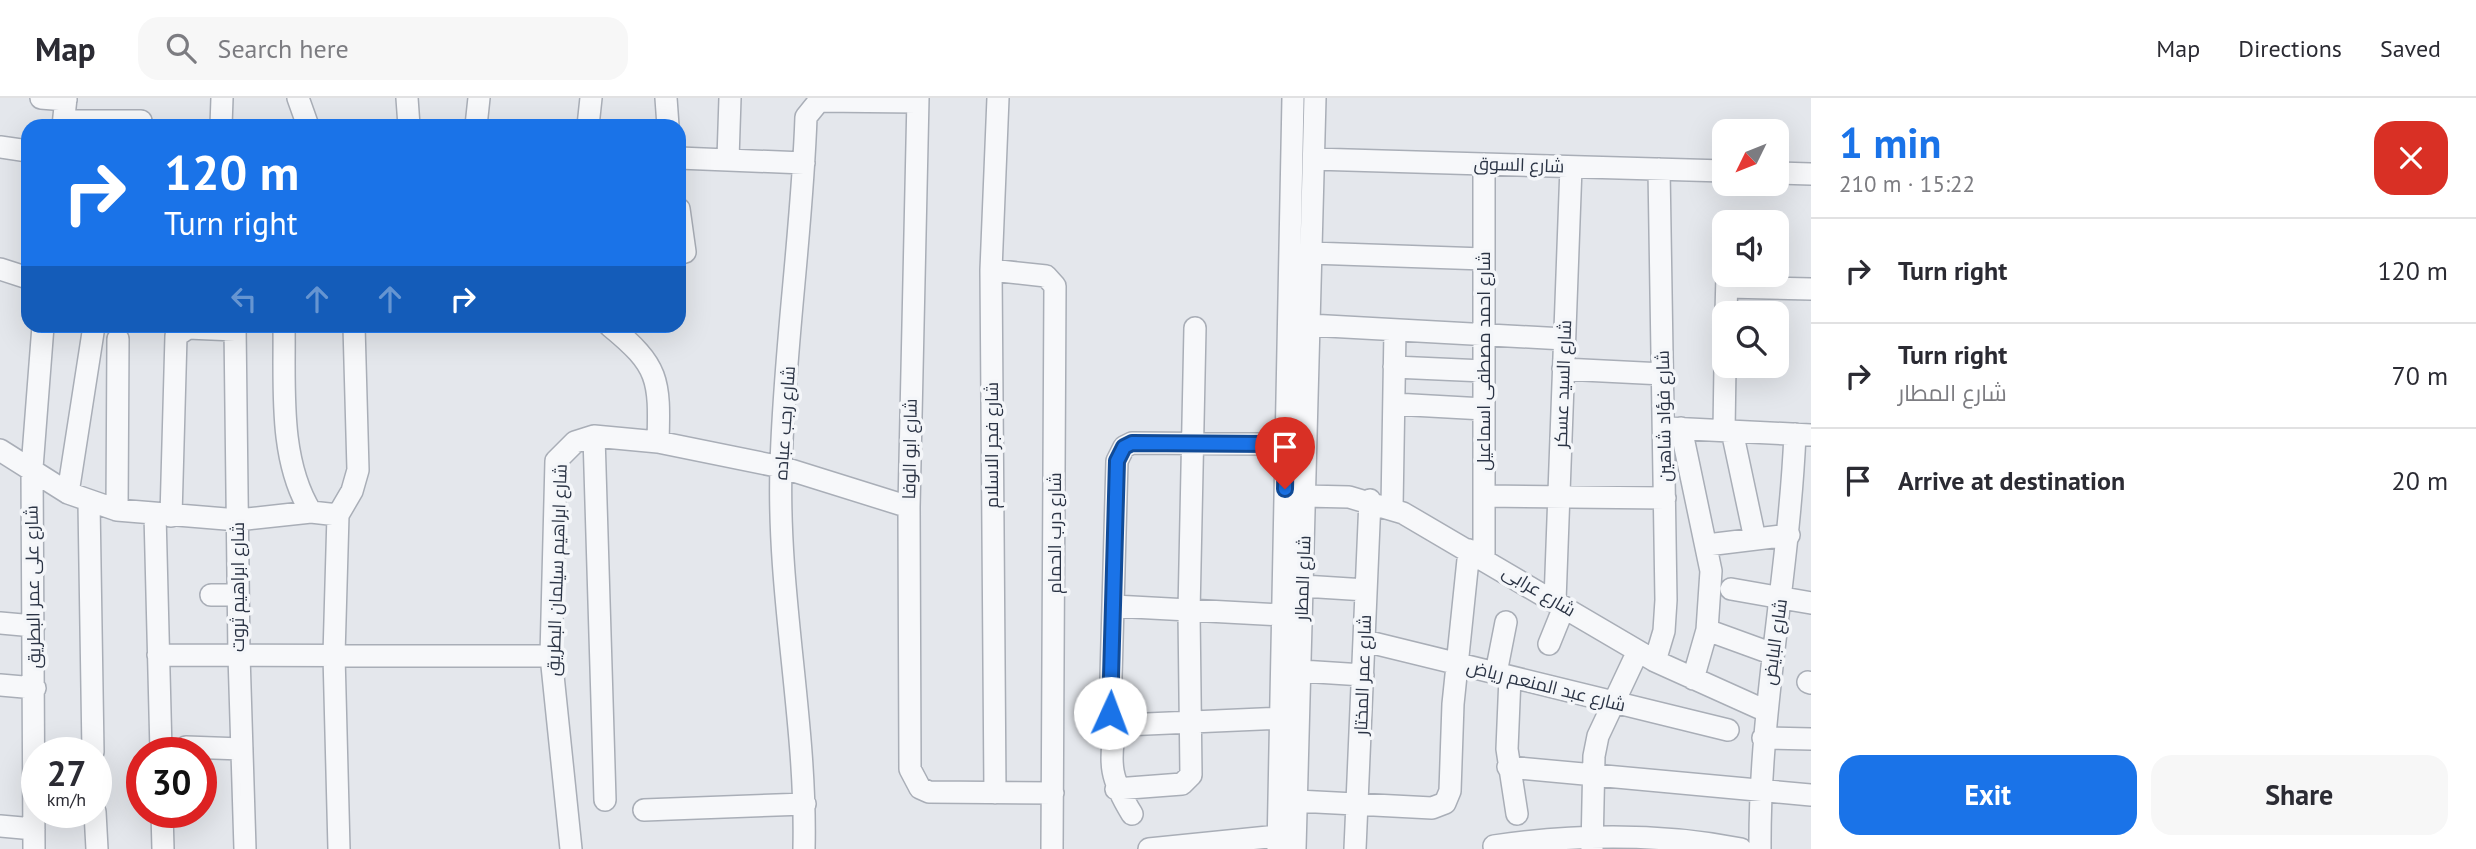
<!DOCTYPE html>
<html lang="en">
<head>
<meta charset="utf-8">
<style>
	:root { --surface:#fff; --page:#f7f7f7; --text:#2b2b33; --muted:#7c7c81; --line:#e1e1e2; --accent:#1a73e8 }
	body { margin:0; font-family:"PT Sans",Cairo,sans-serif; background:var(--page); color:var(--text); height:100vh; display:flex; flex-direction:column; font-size:26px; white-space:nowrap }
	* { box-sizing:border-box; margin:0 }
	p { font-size:23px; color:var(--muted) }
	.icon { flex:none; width:38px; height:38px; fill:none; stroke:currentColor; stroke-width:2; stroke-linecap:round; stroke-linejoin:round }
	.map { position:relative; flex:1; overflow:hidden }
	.details { display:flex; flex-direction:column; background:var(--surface); width:665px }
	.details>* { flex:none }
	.top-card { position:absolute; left:21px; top:21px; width:665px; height:214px; border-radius:21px; box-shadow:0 7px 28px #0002; background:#1a73e8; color:#fff; overflow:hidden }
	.needle { width:46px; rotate:227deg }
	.tools { position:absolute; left:1712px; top:21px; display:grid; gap:14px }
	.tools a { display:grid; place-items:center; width:77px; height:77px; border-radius:14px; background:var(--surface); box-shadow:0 7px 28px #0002; font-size:35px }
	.speed { position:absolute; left:21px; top:639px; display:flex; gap:14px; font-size:35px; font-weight:700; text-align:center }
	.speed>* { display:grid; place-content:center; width:91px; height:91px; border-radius:50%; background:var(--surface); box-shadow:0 7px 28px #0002; line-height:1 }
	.speed small { font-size:18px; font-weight:400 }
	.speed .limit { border:10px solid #d22; background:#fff; color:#111 }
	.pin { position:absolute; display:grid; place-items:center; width:60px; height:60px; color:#fff; margin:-72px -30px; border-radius:50% 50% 50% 0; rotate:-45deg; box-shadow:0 0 7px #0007 }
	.pin .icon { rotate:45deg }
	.me { position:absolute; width:77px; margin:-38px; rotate:2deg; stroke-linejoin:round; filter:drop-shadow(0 0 5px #0008) }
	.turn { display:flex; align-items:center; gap:24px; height:147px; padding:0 28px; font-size:32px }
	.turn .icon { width:91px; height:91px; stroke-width:2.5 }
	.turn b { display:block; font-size:49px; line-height:60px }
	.lanes { display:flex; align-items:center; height:66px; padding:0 28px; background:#0003; justify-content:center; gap:35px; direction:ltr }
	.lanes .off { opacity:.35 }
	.round { display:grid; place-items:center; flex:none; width:74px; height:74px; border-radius:21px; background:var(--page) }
	.headline { display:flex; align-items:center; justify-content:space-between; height:119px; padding:0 28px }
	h1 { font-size:42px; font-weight:600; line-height:52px; color:var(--accent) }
	.cta { display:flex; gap:14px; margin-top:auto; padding:14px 28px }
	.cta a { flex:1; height:80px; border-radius:21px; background:var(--accent); color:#fff; font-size:28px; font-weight:600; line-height:80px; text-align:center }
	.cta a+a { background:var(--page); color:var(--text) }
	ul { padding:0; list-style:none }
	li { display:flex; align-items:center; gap:21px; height:105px; padding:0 28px; border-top:2px solid var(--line) }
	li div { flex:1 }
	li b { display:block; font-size:26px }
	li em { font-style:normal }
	header { display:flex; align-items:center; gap:42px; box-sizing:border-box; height:98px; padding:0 35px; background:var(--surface); border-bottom:2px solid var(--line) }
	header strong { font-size:33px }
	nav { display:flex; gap:38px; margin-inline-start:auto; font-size:24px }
	.search { width:490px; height:63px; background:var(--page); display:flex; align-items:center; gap:18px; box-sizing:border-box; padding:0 24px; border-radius:21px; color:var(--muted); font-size:26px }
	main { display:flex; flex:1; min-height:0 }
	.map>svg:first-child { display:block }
</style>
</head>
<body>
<header>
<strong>Map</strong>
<div class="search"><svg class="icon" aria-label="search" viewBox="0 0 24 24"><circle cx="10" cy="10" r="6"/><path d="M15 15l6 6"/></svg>Search here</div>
<nav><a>Map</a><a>Directions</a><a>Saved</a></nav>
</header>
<main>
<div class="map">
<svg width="1811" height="751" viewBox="0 0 1811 751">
	<rect width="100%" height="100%" fill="#e4e7ec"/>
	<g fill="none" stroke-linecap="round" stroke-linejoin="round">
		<defs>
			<path id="minor" d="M41,0L66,2
				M298,0L308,28
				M407,0L409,28
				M666,0L668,28
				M918,0L909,409L910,671L920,690L929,694L1053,695
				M64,23H141
				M63,28L66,0
				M221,28L222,0
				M476,28L479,0
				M588,28L591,0
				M0,49L28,53
				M679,60L804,65
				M728,61L730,0
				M1314,61L1724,73
				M1776,75L1811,76
				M679,111L685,154
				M1311,155L1484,161
				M0,171L28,180
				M991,172L1046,178L1055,188L1052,751
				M1727,189L1811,191
				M1726,215L1727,177
				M1309,227L1564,241
				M235,228L239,557L245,751
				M284,228C285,287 278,361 311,414
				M610,228C659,268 660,281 658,344
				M1394,269L1484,273
				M1563,271L1663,276
				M1394,306L1484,311
				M1669,330L1811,337
				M1681,330L1711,473L1707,532L1693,581
				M1724,333L1725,268
				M1732,333L1755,441
				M594,338L605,702
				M0,352L68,395L117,412L238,422L311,414L338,417
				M68,395L94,228
				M1305,398L1349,399L1403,415L1655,563L1766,613
				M1484,398L1665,400
				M89,405L93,654
				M1392,409L1395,232
				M117,412L118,241
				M155,416L161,654
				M171,418L176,238L188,230L235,232
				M1707,447L1789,437
				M1484,461V66
				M1303,488L1366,492
				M1731,491L1811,505
				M211,497H238
				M1555,503L1571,69
				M1114,508L1283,517
				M0,525L34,528
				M1707,532L1773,556
				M1365,543L1728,632
				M1549,546L1564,509
				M158,557L551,558
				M1655,563L1664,533L1666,502L1659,71
				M1301,573L1363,577
				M1496,575L1506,524
				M1510,579L1507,651L1517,716
				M1808,584L1811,585
				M0,587L35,590
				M1281,620L1124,627L1116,626L1110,615L1117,363L1124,349L1132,345L1286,346
				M1116,626C1108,666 1111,682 1132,716
				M1763,640L1811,641
				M186,649L242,651
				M1508,669L1811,697
				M1116,691L1182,686L1191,677L1189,514L1195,230
				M995,695L991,172L998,0
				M1297,703L1432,710L1445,705L1450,693L1453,606L1469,452
				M644,712L805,706
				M95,714L97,751
				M162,714L163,751
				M0,728L34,731
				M1494,748C1576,736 1659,735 1741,751
				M34,751L32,370L43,228
				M339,751L334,557L338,417L352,393L358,372L354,228
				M571,751L551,558L556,363L575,344L594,338L658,344L781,369L909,409
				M804,751C807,624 777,498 781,369C784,252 802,136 806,19L819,3L917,4
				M1149,751L1278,738
				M1278,751L1293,0
				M1295,751L1315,0
				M1355,751L1370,402
				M1592,751L1594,658L1598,638L1638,553
				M1760,751C1759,612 1789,475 1795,336"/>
		</defs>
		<!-- minor casing -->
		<use href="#minor" stroke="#a9aeb7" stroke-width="24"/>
		<!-- minor -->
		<use href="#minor" stroke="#f7f8fa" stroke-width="21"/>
	</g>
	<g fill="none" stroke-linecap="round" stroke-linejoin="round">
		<defs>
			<path id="route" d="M1110,615L1117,363L1124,349L1132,345L1286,346L1285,391"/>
		</defs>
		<!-- route casing -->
		<use href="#route" stroke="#114b97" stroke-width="18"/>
		<!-- route -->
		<use href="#route" stroke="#1a73e8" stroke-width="12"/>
	</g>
	<g text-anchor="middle" stroke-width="7" stroke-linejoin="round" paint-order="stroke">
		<!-- street labels -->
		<g font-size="18" fill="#2b3445" stroke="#f4f6f9">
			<text transform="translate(1519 67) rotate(2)" y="6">شارع السوق</text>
			<text transform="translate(1484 263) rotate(-90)" y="6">شارع احمد مصطفى اسماعيل</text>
			<text transform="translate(1563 286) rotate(-88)" y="6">شارع السيد عسكر</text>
			<text transform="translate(1664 318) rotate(-91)" y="6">شارع فؤاد شاهين</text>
			<text transform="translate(785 325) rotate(-86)" y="6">شارع رجب عباده</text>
			<text transform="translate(992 347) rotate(-90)" y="6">شارع فجر الاسلام</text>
			<text transform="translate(910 351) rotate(-89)" y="6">شارع ابو الوفا</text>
			<text transform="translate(1055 435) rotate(-90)" y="6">شارع درب الحمام</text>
			<text transform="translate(557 472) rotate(-88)" y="6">شارع ابراهيم سيلمان البطريق</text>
			<text transform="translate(1303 480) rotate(-88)" y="6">شارع المطار</text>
			<text transform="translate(33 489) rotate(-91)" y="6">شارع على عمر البطريق</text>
			<text transform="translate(238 489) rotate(-90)" y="6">شارع ابراهيم ثروت</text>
			<text transform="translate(1539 493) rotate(31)" y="6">شارع عرابى</text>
			<text transform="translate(1775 544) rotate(-82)" y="6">شارع البايض</text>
			<text transform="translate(1363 577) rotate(-88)" y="6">شارع عمر المختار</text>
			<text transform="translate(1546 588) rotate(14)" y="6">شارع عبد المنعم رياض</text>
		</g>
	</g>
</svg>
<div class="tools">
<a><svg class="needle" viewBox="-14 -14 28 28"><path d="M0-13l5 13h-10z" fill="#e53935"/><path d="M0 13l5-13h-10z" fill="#7c7c81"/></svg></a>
<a><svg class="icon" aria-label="sound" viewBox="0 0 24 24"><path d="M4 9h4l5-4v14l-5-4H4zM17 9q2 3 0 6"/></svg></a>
<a><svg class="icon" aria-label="search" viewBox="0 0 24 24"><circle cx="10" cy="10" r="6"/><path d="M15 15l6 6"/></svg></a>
</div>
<div class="speed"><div>27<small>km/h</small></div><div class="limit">30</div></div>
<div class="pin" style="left:1285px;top:391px;background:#d93025"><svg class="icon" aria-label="arrive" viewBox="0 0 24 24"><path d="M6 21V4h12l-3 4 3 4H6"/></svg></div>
<svg class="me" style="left:1110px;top:615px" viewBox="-20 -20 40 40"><circle r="19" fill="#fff"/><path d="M0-13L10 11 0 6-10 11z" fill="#1a73e8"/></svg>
<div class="top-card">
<div class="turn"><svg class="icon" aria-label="right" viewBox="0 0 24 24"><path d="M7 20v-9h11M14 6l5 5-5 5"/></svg><div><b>120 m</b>Turn right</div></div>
<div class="lanes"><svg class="icon off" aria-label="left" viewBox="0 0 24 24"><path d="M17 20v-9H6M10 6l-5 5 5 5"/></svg><svg class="icon off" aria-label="ahead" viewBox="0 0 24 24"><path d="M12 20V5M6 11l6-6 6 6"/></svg><svg class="icon off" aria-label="ahead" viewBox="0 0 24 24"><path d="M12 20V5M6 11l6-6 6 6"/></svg><svg class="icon" aria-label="right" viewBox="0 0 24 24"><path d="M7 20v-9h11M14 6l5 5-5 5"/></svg></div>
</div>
</div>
<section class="details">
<div class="headline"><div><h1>1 min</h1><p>210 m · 15:22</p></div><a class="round" style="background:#d93025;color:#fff"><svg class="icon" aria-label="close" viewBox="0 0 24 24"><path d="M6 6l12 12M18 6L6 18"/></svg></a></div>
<ul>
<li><svg class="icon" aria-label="right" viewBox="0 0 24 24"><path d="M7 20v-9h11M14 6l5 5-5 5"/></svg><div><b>Turn right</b></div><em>120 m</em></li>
<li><svg class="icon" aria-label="right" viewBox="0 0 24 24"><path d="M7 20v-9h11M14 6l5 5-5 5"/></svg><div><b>Turn right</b><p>شارع المطار</p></div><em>70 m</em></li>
<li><svg class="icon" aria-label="arrive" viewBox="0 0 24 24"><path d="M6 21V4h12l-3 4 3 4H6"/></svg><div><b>Arrive at destination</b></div><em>20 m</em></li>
</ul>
<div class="cta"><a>Exit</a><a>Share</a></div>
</section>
</main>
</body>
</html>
